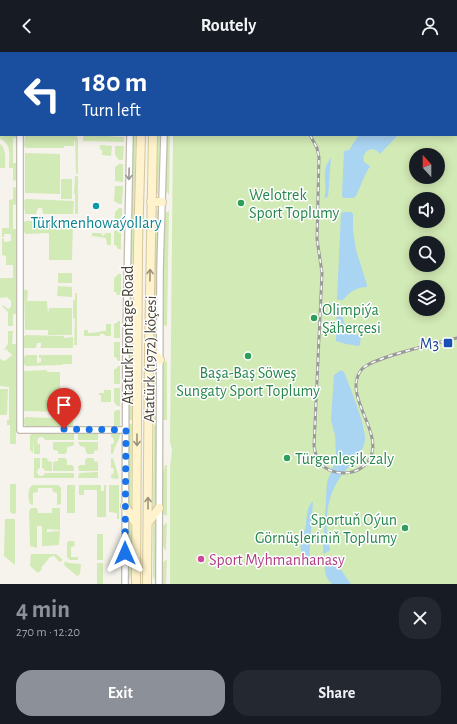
<!DOCTYPE html>
<html lang="en">
<head>
<meta charset="utf-8">
<style>
	:root { --surface:#171b24; --page:#242831; --text:#f1f3f6; --muted:#9ea1a6; --accent:#8c9099 }
	body { margin:0; font-family:"Alegreya Sans",sans-serif; background:var(--page); color:var(--text); height:100vh; display:flex; flex-direction:column; font-size:15px; white-space:nowrap }
	* { box-sizing:border-box; margin:0 }
	p { font-size:13px; color:var(--muted) }
	.icon { flex:none; width:22px; height:22px; fill:none; stroke:currentColor; stroke-width:2; stroke-linecap:round; stroke-linejoin:round }
	.map { position:relative; height:532px; overflow:hidden }
	.panel { display:flex; flex-direction:column; background:var(--surface); flex:1 }
	.panel>* { flex:none }
	.banner { position:absolute; left:0px; top:0px; width:457px; height:84px; box-shadow:0 2px 10px #0003; background:#1a4fa0; color:#fff; overflow:hidden }
	.needle { width:26px; rotate:339deg }
	.controls { position:absolute; left:409px; top:96px; display:grid; gap:8px }
	.controls a { display:grid; place-items:center; width:36px; height:36px; border-radius:50%; background:var(--surface); box-shadow:0 2px 10px #0003; font-size:20px }
	.pin { position:absolute; display:grid; place-items:center; width:34px; height:34px; color:#fff; margin:-41px -17px; border-radius:50% 50% 50% 0; rotate:-45deg; box-shadow:0 0 4px #0007 }
	.pin .icon { rotate:45deg }
	.me { position:absolute; width:44px; margin:-22px; rotate:0deg; stroke-linejoin:round; filter:drop-shadow(0 0 3px #0008) }
	.turn { display:flex; align-items:center; gap:14px; height:84px; padding:0 16px; font-size:18px }
	.turn .icon { width:52px; height:52px; stroke-width:2.5 }
	.turn b { display:block; font-size:28px; line-height:34px }
	.round { display:grid; place-items:center; flex:none; width:42px; height:42px; border-radius:16px; background:var(--page) }
	.overview { display:flex; align-items:center; justify-content:space-between; height:68px; padding:0 16px }
	h1 { font-size:24px; font-weight:600; line-height:30px; color:var(--accent) }
	.cta { display:flex; gap:8px; margin-top:auto; padding:8px 16px }
	.cta a { flex:1; height:46px; border-radius:16px; background:var(--accent); color:#fff; font-size:16px; font-weight:600; line-height:46px; text-align:center }
	.cta a+a { background:var(--page); color:var(--text) }
	header { display:flex; justify-content:space-between; align-items:center; height:52px; padding:0 16px; background:var(--surface); font-size:18px; font-weight:600 }
	.map>svg:first-child { display:block }
</style>
</head>
<body>
<header><svg class="icon" aria-label="back" viewBox="0 0 24 24"><path d="M15 5l-7 7 7 7"/></svg>Routely<svg class="icon" aria-label="person" viewBox="0 0 24 24"><circle cx="12" cy="8" r="4"/><path d="M4 21q1-7 8-7t8 7"/></svg></header>
<div class="map">
<svg width="457" height="532" viewBox="0 0 457 532">
	<rect width="100%" height="100%" fill="#f6f3ec"/>
	<!-- green -->
	<path fill="#d2eab5" fill-rule="evenodd" d="M0,0H457V532H170V415L172,398L170,390L173,83H456V1H1V74ZM416,103H438V125H416ZM416,147H438V169H416ZM416,191H438V213H416ZM416,235H438V257H416Z
		M0,82L1,83L17,84L16,86H13V111H17L16,128L13,129V116H9C9,105 12,91 0,87Z
		M25,83L76,84L78,86V122H76L75,89H74V94H64V96H26L24,94Z
		M86,83L124,85V90L83,89V85Z
		M133,83H136L132,238V368H129L130,187Z
		M158,83H160L158,143L156,142Z
		M166,83H170L169,143L165,137Z
		M0,92C7,97 5,108 5,116H0Z
		M100,93L112,94L111,104L102,103V98L100,97Z
		M115,94H124L123,108H119L115,103Z
		M25,101L60,102V142L25,141Z
		M119,112H123V130L115,129V115Z
		M75,124H78V162H75V142L74,141Z
		M61,127H72V147H61Z
		M115,134H123L122,152H119L114,149Z
		M13,135L17,136V152L13,153V177H17L16,262H13V274H8V260L2,254L3,253L8,257L11,255V249L7,245L0,246V226H13V213H6V204L2,203V186L4,187V190L11,189V182H4V185H2V176H9V148L13,147Z
		M26,147L74,149L73,162H43L42,156H38L36,162H25L24,149Z
		M119,156H122V175H114L115,160Z
		M157,157L158,159L156,296L154,294L155,203Z
		M169,159L167,274L164,273L163,269L164,165L165,161Z
		M26,169H37V175H42V170H40V169H73L72,208H49V181L26,182L24,180V170Z
		M114,179H121V197H118L116,193H114Z
		M92,181H101L103,184L106,181H111V193H107L106,186L92,184Z
		M58,221H72V231H58Z
		M118,222H121V243H117L116,240H114V226L116,225Z
		M58,234L72,235V245L57,244Z
		M25,237L28,239L27,249H47L48,262L49,256H72V283H48V278H25L24,239Z
		M75,241H77V293H74L75,267L73,266V248H75Z
		M118,269H120V286H114V272L118,270Z
		M106,272H111V284H106L102,281L99,284H84V278H88V281L100,280V279H106Z
		M8,279H13L12,292H16V392H10V373H7V368H9V335L0,334V307L5,309L12,303L6,297L3,299L8,292Z
		M26,283L64,284V286L73,285V296H39L41,295V291H37L36,296H25L23,295V285Z
		M114,290H120V309H118L116,305H114Z
		M26,303H37V311L41,310V306H39V303H72V312H63L62,313L26,314L23,311L24,305Z
		M167,309V368H163V314L164,311Z
		M155,310L157,311V368H154Z
		M118,314H120V332H114V317H116Z
		M47,318V320H60V344H72L71,364H60V360L24,359V319Z
		M114,336H120V354H117L114,350Z
		M0,337H8L7,363H0Z
		M104,338H111V350H101V343H99V341H104Z
		M117,358H120V375H114V360Z
		M26,365L73,367V375H26L24,372L23,368Z
		M129,372H132L131,457L128,451Z
		M154,373H157L156,451L153,457Z
		M32,381H74V388H45L44,386L41,385L38,386L37,389L38,392H40V402H34V384L33,401L30,398V384Z
		M78,381H98V388H78Z
		M111,381H120C120,389 114,394 113,402H111V392H113L114,389L113,386L111,385Z
		M53,390H74V393L72,394L67,395V400L65,402H58V399L53,398Z
		M78,390H98V398L94,399V402H87L86,400L85,395L80,394Z
		M34,406H40V416L38,417L37,420L38,423L41,424L44,423L45,421H74V426H34Z
		M42,406H47L48,409L52,410V419H45L44,417L42,416Z
		M58,406H65L67,408V413H72L74,415V419H53V410L58,409Z
		M87,406H94V409L98,410V419H79L78,415L80,413H85V408Z
		M111,406H113L119,426L116,427L111,426V423L113,422L114,419L113,416H111Z
		M165,413H167V464L163,462L162,458L163,422Z
		M98,420V426H78L79,421Z
		M10,432H16V461L13,462L10,460Z
		M33,433H58L61,436V452L57,453V441L53,440L52,436H38V440L33,441V453L30,452C28,447 27,436 33,433Z
		M67,433H75V461H67Z
		M79,433H101V439H104V433H106V465H97V438H84V443H79Z
		M109,433H119V467H117V461L109,460Z
		M31,456H37L38,461H52V456H60V478L47,477V480L60,479L59,493L42,494V474H37V496L30,494L29,459Z
		M128,466L131,472V524L128,530Z
		M156,466V529H155L153,523V474Z
		M5,467H14L15,468V513L4,504Z
		M167,470L166,499L162,493V475Z
		M97,482H103V508H97Z
		M70,489H74L75,494L71,495V505H78V508H70L67,505V490Z
		M31,502H56L63,508L60,510L54,504L50,505L41,516L42,517L38,521L30,514Z
		M167,507L166,532H162V511Z
		M65,509L69,511L81,512L80,522L77,524L64,513Z
		M97,511H103V532H97Z"/>
	<!-- water -->
	<path fill="#a9d4f2" d="M359,83H398L380,102C373,92 361,99 364,110L370,114L365,123L356,144L353,146H343L342,143L344,99L349,98Z
		M331,106L328,145L324,146C329,132 319,120 331,106Z
		M343,160H351L353,162V178L356,198L367,233V235C356,235 350,240 343,248H337L341,162Z
		M337,253L342,254C340,268 347,280 361,284L360,292L359,294L346,292L336,289Z
		M341,318L344,320C350,335 366,374 365,388C363,402 353,410 344,420C330,437 325,459 327,481C327,487 329,492 330,498L324,502L323,500L327,430L333,415L336,402L335,383L331,368L334,323Z
		M313,449L309,509C294,497 303,488 306,473C307,464 306,457 313,449Z
		M333,509L336,511L351,532H332C327,527 324,521 325,514Z"/>
	<g fill="none" stroke-linecap="round" stroke-linejoin="round">
		<defs>
			<path id="minor" d="M132,1V0
				M166,1V0
				M20,83V378H126
				M125,532L126,288L130,83
				M159,532L160,217L164,83"/>
			<path id="secondary" d="M143,1V0
				M155,1V0
				M151,150H162
				M149,296L160,308
				M125,454L136,472
				M148,471L159,456
				M136,532L138,194L141,83
				M147,532L149,296L153,83"/>
		</defs>
		<!-- minor casing -->
		<use href="#minor" stroke="#c2bbae" stroke-width="8"/>
		<!-- secondary casing -->
		<use href="#secondary" stroke="#d6c79b" stroke-width="10"/>
		<!-- minor -->
		<use href="#minor" stroke="#fff" stroke-width="5.5"/>
		<!-- secondary -->
		<use href="#secondary" stroke="#fff3cd" stroke-width="8"/>
		<defs>
			<path id="rail" d="M230,0V1
				M310,83L317,96L319,105L317,187L322,221L314,394C315,400 316,406 320,411C334,427 366,424 372,401C379,375 342,341 362,317C373,305 438,291 457,286"/>
		</defs>
		<!-- rail casing -->
		<use href="#rail" stroke="#9a9a9a" stroke-width="3"/>
		<!-- rail -->
		<use href="#rail" stroke="#fff" stroke-width="1.5" stroke-dasharray="4.5" stroke-linecap="butt"/>
	</g>
	<!-- one-way arrows -->
	<defs><path id="oneway-shaft" d="M-6 0H5M1.5-3L5.5 0L1.5 3" fill="none" stroke-width="1.6" stroke-linecap="round" stroke-linejoin="round"/></defs>
	<use stroke="#9c9892" href="#oneway-shaft" transform="translate(129 122) rotate(92)"/>
	<g stroke="#9c937c">
		<use href="#oneway-shaft" transform="translate(150 223) rotate(-89)"/>
		<use href="#oneway-shaft" transform="translate(137 388) rotate(90)"/>
		<use href="#oneway-shaft" transform="translate(148 451) rotate(-90)"/>
	</g>
	<g fill="none" stroke-linecap="round" stroke-linejoin="round">
		<!-- route -->
		<path stroke="#1a73e8" stroke-width="7" stroke-dasharray="0 12.6" d="M64,377L126,378L125,501"/>
	</g>
	<!-- markers -->
	<g fill="#2e9e5b" stroke="#fff" stroke-width="1.5">
		<circle cx="241" cy="151" r="4"/>
		<circle cx="314" cy="266" r="4"/>
		<circle cx="248" cy="304" r="4"/>
		<circle cx="287" cy="406" r="4"/>
		<circle cx="405" cy="476" r="4"/>
	</g>
	<circle fill="#0f9aa8" stroke="#fff" stroke-width="1.5" cx="96" cy="154" r="4"/>
	<rect fill="#1a4fb4" stroke="#fff" stroke-width="1.5" x="443" y="286" width="10" height="10" rx="2"/>
	<circle fill="#d1479c" stroke="#fff" stroke-width="1.5" cx="201" cy="507" r="4"/>
	<g text-anchor="middle" stroke-width="3" stroke-linejoin="round" paint-order="stroke">
		<!-- leisure labels -->
		<g font-size="16" fill="#27864d" stroke="#fff" text-anchor="start">
			<text x="249" y="148">Welotrek<tspan x="249" dy="18">Sport Toplumy</tspan></text>
			<text x="322" y="263">Olimpiýa<tspan x="322" dy="18">Şäherçesi</tspan></text>
			<text x="248" y="326" text-anchor="middle">Başa-Baş Söweş<tspan x="248" dy="18">Sungaty Sport Toplumy</tspan></text>
			<text x="295" y="412">Türgenleşik zaly</text>
			<text x="397" y="473" text-anchor="end">Sportuň Oýun<tspan x="397" dy="18">Görnüşleriniň Toplumy</tspan></text>
		</g>
		<!-- culture labels -->
		<g font-size="16" fill="#0d838f" stroke="#fff">
			<text x="96" y="176">Türkmenhowaýollary</text>
		</g>
		<!-- street labels -->
		<g font-size="16" fill="#4b4439" stroke="#fff">
			<text transform="translate(127 283) rotate(-90)" y="6">Ataturk Frontage Road</text>
			<text transform="translate(149 307) rotate(-89)" y="6">Atatürk (1972) köçesi</text>
		</g>
		<!-- transit labels -->
		<g font-size="16" fill="#164399" stroke="#fff" text-anchor="end">
			<text x="439" y="297">M3</text>
		</g>
		<!-- hotel labels -->
		<g font-size="16" fill="#b23c85" stroke="#fff" text-anchor="start">
			<text x="209" y="513">Sport Myhmanhanasy</text>
		</g>
	</g>
</svg>
<div class="controls">
<a><svg class="needle" viewBox="-14 -14 28 28"><path d="M0-13l5 13h-10z" fill="#e53935"/><path d="M0 13l5-13h-10z" fill="#9ea1a6"/></svg></a>
<a><svg class="icon" aria-label="sound" viewBox="0 0 24 24"><path d="M4 9h4l5-4v14l-5-4H4zM17 9q2 3 0 6"/></svg></a>
<a><svg class="icon" aria-label="search" viewBox="0 0 24 24"><circle cx="10" cy="10" r="6"/><path d="M15 15l6 6"/></svg></a>
<a><svg class="icon" aria-label="layers" viewBox="0 0 24 24"><path d="M12 4l9 5-9 5-9-5zM3 14l9 5 9-5"/></svg></a>
</div>
<div class="pin" style="left:64px;top:377px;background:#d93025"><svg class="icon" aria-label="arrive" viewBox="0 0 24 24"><path d="M6 21V4h12l-3 4 3 4H6"/></svg></div>
<svg class="me" style="left:125px;top:501px" viewBox="-20 -20 40 40"><path d="M0-17L14 15 0 8-14 15z" fill="#1a73e8" stroke="#fff" stroke-width="4"/></svg>
<div class="banner">
<div class="turn"><svg class="icon" aria-label="left" viewBox="0 0 24 24"><path d="M17 20v-9H6M10 6l-5 5 5 5"/></svg><div><b>180 m</b>Turn left</div></div>
</div>
</div>
<section class="panel">
<div class="overview"><div><h1>4 min</h1><p>270 m · 12:20</p></div><a class="round"><svg class="icon" aria-label="close" viewBox="0 0 24 24"><path d="M6 6l12 12M18 6L6 18"/></svg></a></div>
<div class="cta"><a>Exit</a><a>Share</a></div>
</section>
</body>
</html>
